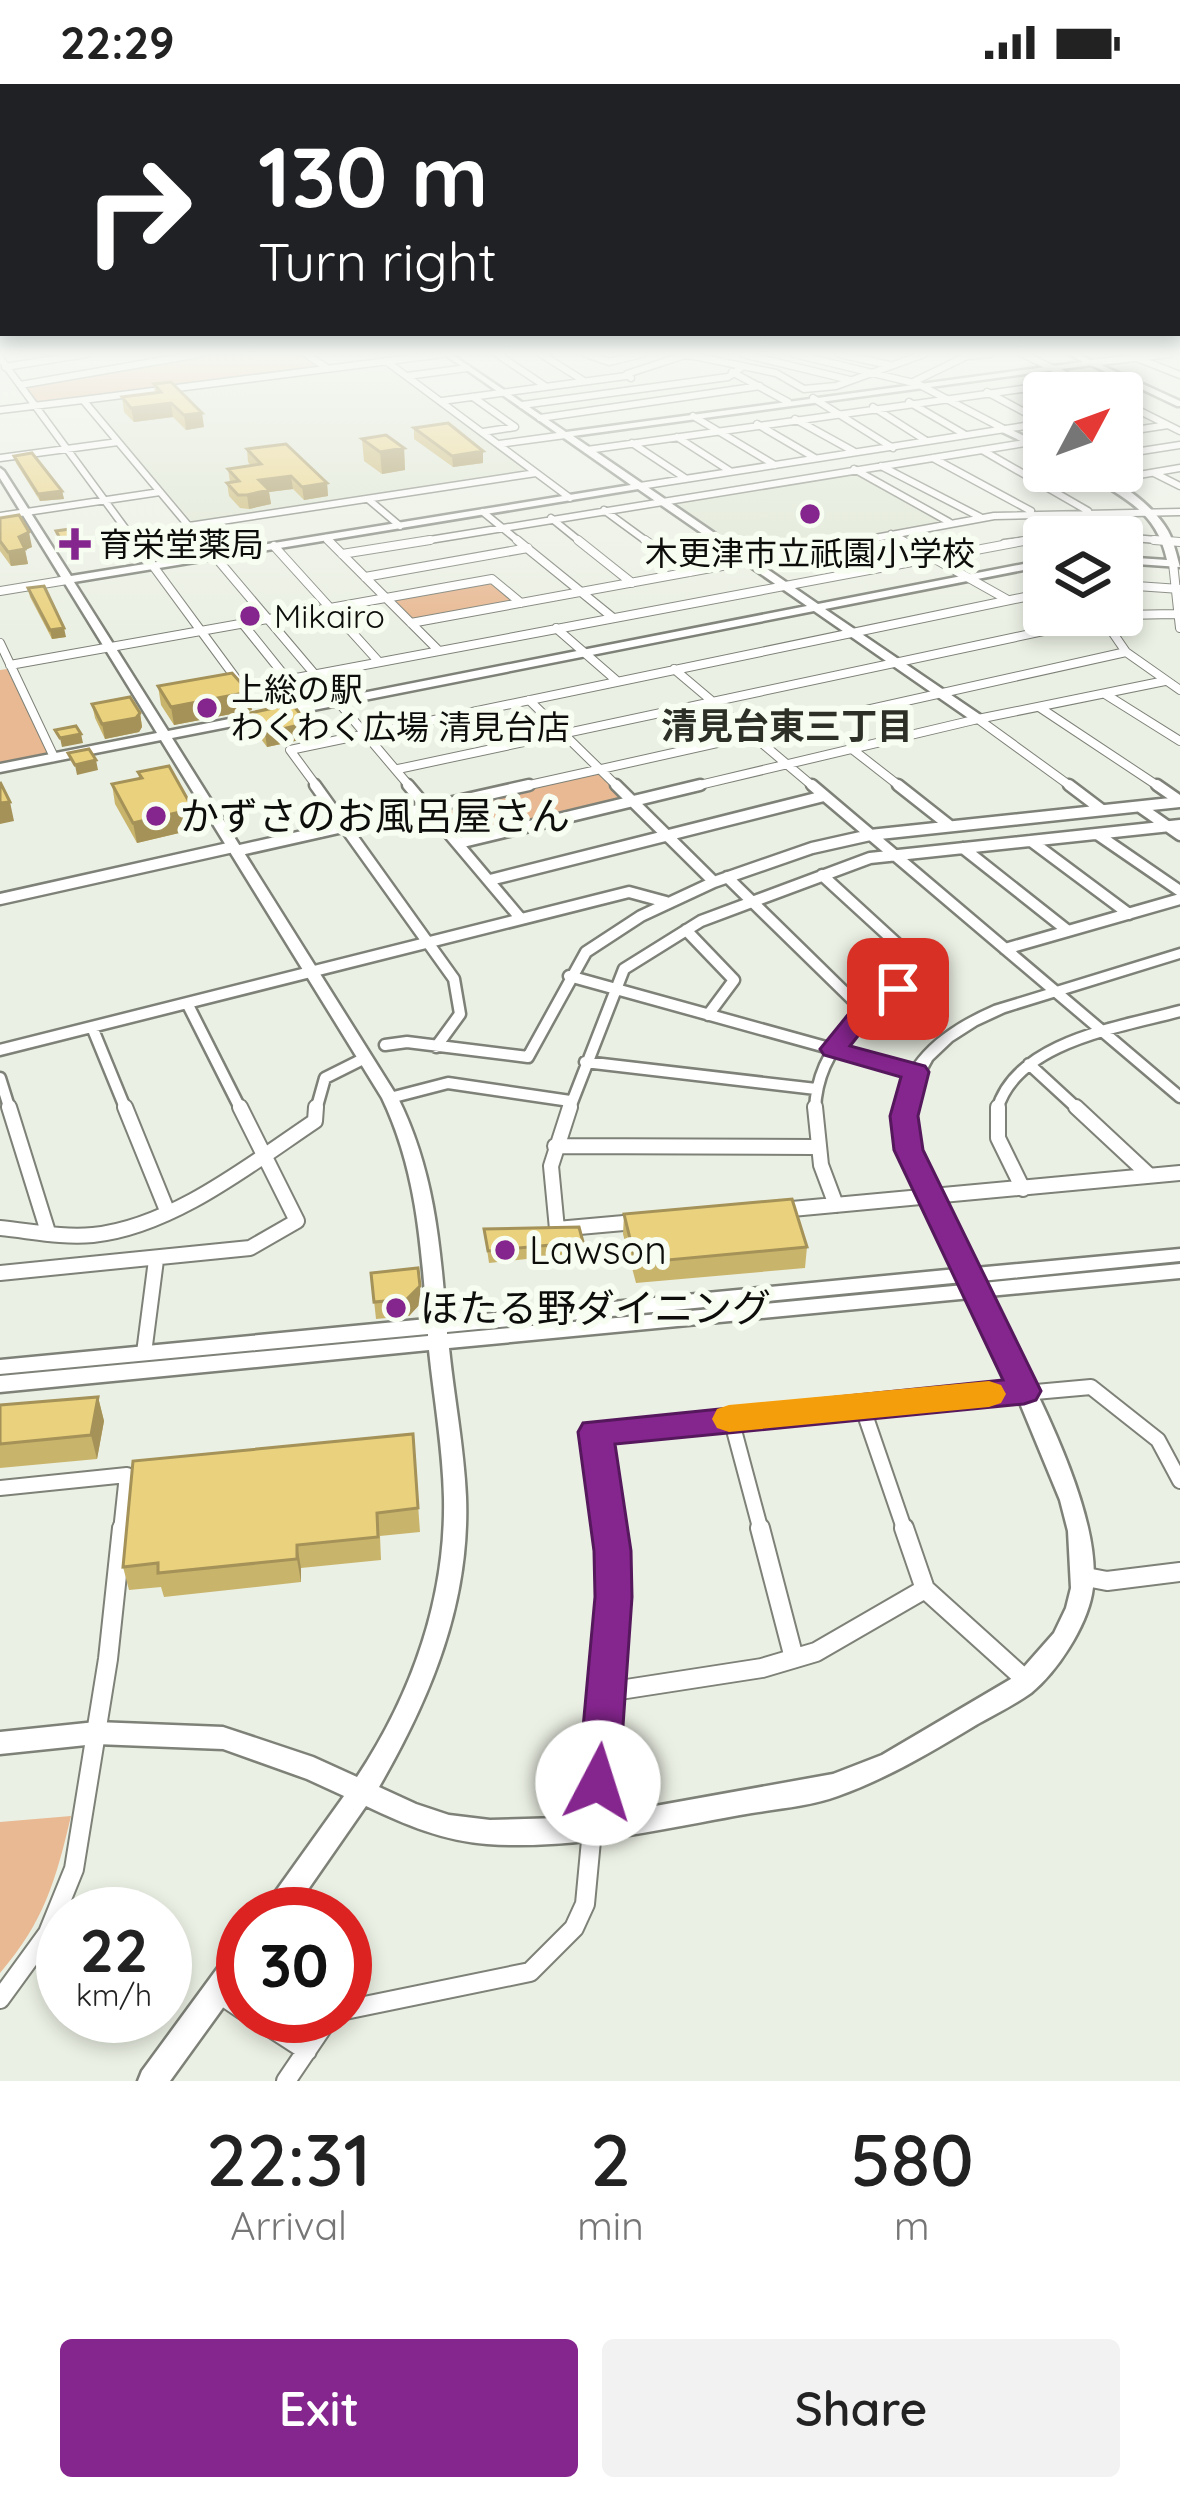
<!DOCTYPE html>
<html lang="en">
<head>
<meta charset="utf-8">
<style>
	:root { --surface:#fff; --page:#f2f2f2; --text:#222; --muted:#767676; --accent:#85258e }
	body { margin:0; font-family:Quicksand,"Noto Sans JP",sans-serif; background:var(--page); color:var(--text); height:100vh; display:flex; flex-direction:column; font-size:45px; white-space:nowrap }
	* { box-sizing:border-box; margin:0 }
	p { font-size:39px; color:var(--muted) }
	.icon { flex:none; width:66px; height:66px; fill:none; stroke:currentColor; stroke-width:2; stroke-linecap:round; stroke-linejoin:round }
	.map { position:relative; height:1997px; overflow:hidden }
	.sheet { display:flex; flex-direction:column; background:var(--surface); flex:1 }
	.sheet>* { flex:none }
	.banner { position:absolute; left:0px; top:0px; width:1182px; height:252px; box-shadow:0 6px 18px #0003; background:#202124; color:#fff; overflow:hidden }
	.needle { width:78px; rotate:49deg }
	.fabs { position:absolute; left:1023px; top:288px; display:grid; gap:24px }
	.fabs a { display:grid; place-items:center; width:120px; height:120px; border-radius:12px; background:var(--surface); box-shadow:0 6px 18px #0003; font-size:60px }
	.speed { position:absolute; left:36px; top:1803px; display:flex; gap:24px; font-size:60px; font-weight:700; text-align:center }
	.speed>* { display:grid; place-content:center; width:156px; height:156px; border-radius:50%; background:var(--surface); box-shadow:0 6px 18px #0003; line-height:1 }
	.speed small { font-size:30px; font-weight:400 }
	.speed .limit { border:18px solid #d22; background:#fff; color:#111 }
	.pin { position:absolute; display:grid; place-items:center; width:102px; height:102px; color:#fff; margin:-51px; border-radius:24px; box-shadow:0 6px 18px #0006 }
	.me { position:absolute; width:132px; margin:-66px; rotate:5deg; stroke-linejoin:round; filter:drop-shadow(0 0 9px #0008) }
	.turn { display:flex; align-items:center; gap:42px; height:252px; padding:0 60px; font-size:54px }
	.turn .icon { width:156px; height:156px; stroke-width:2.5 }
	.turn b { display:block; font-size:84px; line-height:102px }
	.eta { display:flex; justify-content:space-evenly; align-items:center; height:204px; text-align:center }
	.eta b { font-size:72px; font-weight:600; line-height:84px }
	.cta { display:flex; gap:24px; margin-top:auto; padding:24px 60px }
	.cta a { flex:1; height:138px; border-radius:12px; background:var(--accent); color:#fff; font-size:48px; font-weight:600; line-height:138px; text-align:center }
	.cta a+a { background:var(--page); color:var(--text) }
	.status { display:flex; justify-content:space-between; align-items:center; height:84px; padding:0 60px; background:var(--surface); direction:ltr }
	.status svg { height:33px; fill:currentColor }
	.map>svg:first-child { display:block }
</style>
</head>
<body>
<div class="status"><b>22:29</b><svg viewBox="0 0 49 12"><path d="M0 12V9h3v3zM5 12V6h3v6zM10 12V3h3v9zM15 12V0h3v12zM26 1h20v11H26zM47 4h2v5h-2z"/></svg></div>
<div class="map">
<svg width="1180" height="1997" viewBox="0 0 1180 1997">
	<rect width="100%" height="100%" fill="#ebf0e4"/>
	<!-- built -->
	<path fill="#dee6d3" d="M384,279L529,388L194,440L88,317Z
		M854,388L942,437L756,473L672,418Z"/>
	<!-- green -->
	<path fill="#e8b993" d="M205,270H303L324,284L39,321L24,301Z
		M492,495L521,519L411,539L386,514Z
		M7,585L49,672L0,682V586Z
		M600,685L633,717L459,759L430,723Z
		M71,1732C56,1796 44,1838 0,1889V1738Z"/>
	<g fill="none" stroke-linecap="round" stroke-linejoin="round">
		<defs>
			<path id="street-far4" d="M306,270L327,284
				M497,270L545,302
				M541,270L584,297
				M586,270L609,278L642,270
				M684,270L776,289L804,305L836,302L924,270
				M743,270L850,296
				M794,270L918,300L1002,344
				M839,270L889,281
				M1023,270L1103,309
				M0,274L136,459
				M1137,274L1180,291
				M386,277L570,414
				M1092,279L1169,270
				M5,283L86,270
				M732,288L788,318
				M407,292L467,284
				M631,294L627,290L688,270
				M913,298L967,272L990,270
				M20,301L199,270
				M987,308L1043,338
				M473,313L515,343L483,348
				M813,314L893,364
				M83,316L443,270
				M442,317L626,292
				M909,318L964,350
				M1122,318L1180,347
				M522,321L728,293L741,284
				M873,323L925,356
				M0,326L83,316L203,459
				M693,332L775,381
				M540,334L760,302
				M795,335L853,367
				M757,340L815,374
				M1122,348L1168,341
				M677,353L730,387
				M632,359L685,394
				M499,360L565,351
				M587,366L1079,297
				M982,366L1088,427
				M1122,370L1180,361
				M0,374L118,358
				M933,374L1031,427
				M881,382L980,433
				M854,385L949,438
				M1154,389L1180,402
				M1104,397L1180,384
				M640,402L1044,339
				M368,415L400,442
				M604,426L649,459
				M483,428L521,459
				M0,432L160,408
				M551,434L582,459
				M189,442L536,389
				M891,450L907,459
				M1070,453H1108
				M1122,453L1180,458
				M326,454L331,459
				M411,459L1031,358
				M848,459L994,432L1180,428
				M1004,459L1044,454"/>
			<path id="street-far3" d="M134,456L243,604L1029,456
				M201,456L411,704
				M328,456L439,567
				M517,456L612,533
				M578,456L632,499
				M645,456L690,488
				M901,456L1008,516
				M1154,456L1180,458
				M274,462L379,578
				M342,470L430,456
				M1173,479L1180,544
				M365,493L528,464
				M1122,501L1180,505
				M0,507L67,496
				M1122,531L1175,530
				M1102,533L1126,568L1180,606
				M411,539L864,456
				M243,540L288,596
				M556,544L617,597
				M0,559L54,673
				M10,581L492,495L521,519
				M674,585L815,704
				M1105,610L1180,657
				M529,616L619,704
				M1039,623L1161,704
				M978,635L1073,704
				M852,665L902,704
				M398,685L1119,531
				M318,704L290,666L1044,509
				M516,704L1126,568
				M687,704L978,635L1165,597"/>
			<path id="street-far2" d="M315,701L454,895L460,930L436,963
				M408,701L521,835
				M616,701L714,798
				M812,701L1180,1013
				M898,701L950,742
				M1069,701L1102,726
				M1157,701L1180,717
				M1140,723L1180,751
				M1097,750L1180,807
				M1031,757L1129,830
				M459,759L700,701
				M963,764L1068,847
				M236,767L529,701
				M727,793L864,927
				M490,796L824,712
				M0,815L233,763
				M686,846L734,896L708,931
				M1005,865L1180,815
				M569,892L916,988
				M187,919L241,1026
				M92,943L126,1026
				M385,961L407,958L528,973L586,868L641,832L714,798L812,764L870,751L1180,718
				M0,966L629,808L666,818
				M585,978L816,1005
				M1029,980L1079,1026
				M0,994L10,1026
				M390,1014L448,999L570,1017
				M316,1026L325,994L365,974
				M569,1026L624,885L701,837L870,774L1180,741
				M815,1026C817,956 874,919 929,889L822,791
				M997,1026C1016,957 1122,943 1180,927"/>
			<path id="street-far1" d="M9,1023L48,1148
				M125,1023L166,1124
				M570,1023L551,1082L557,1145L635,1138
				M815,1023L821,1081L836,1121
				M998,1023V1054L1023,1105
				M1076,1023L1149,1091
				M555,1062L814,1063
				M781,1126L1180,1089
				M0,1144C31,1147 62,1154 93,1151C172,1143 251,1080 315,1037L316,1023
				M0,1189L250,1164L297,1137L240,1023
				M144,1269L156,1176
				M862,1322L905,1447
				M731,1335L761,1447
				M0,1404L127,1391L121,1447
				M610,1447L596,1348L1091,1303L1158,1356L1180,1397"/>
			<path id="street" d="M760,1444L794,1574
				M904,1444L925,1505L1027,1597
				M1081,1492L1107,1497L1180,1488
				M607,1608L762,1584L816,1568L925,1505
				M218,1909L243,1926
				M0,1915L48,1849L74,1785L108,1575L122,1444
				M345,1926L530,1888L574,1844L585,1820L614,1513L610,1444
				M253,1932L307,1967
				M286,1997L330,1932"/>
			<path id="secondary" d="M444,270H451L566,348L1083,278L1069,270H1077L1180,317V322H1177L1091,281L573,352L818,520L1044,476V482L825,525L982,632V638H974L814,527L172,654L398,1014C433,1084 440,1157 446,1234L957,1185C944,1157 930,1128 916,1100C911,1089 903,1077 900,1065C882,990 934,948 994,922L1180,865V874L1005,928L977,941L952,957L932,976L920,998L914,1029L918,1066L975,1184L1180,1165V1177L981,1197L983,1199L1180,1180V1194L989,1212C1024,1285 1107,1430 1092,1510C1086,1543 1057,1588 1031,1609C1014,1621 994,1631 976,1641C931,1668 888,1694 838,1712C808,1723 772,1725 740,1731C657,1746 572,1766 487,1760C444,1757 406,1741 366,1722L291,1830H262L266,1821L344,1712L307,1695L223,1665L96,1660L0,1670V1648L96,1638L223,1643L313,1673L357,1693C412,1610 446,1514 444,1414C443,1364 434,1315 429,1266L0,1308V1292L428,1252V1250L0,1290V1276L427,1235C421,1158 416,1085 382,1014L161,656L0,688V680L157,649L0,394V384L4,387L71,492L631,401ZM638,405L807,522L168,647L74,498ZM963,1198L964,1201L447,1250V1248ZM971,1214L1015,1307L1060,1416L1068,1447L1071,1504L1066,1524L1054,1549L1016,1592L882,1671L833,1690L594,1733L490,1736L449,1731L416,1720L379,1703C431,1613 470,1519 466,1413C464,1363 454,1314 449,1264Z
				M1000,343H1006L1044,362V368L1000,347Z
				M1082,387C1110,387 1154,422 1168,447C1174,458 1177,473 1180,483L1122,479V473L1167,476C1156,424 1121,414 1082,387Z
				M243,1859V1896L170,1997H138L142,1987L233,1863Z"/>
		</defs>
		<!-- street-far4 casing -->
		<use href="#street-far4" stroke="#7d8177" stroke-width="9"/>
		<!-- street-far3 casing -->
		<use href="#street-far3" stroke="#7d8177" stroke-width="10"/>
		<!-- street-far2 casing -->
		<use href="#street-far2" stroke="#7d8177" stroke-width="15"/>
		<!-- street-far1 casing -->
		<use href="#street-far1" stroke="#7d8177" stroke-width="18"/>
		<!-- street casing -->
		<use href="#street" stroke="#7d8177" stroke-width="22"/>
		<!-- secondary casing -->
		<use href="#secondary" stroke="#7d8177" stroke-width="5"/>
		<!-- street-far4 -->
		<use href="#street-far4" stroke="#fff" stroke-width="6"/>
		<!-- street-far3 -->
		<use href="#street-far3" stroke="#fff" stroke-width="8"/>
		<!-- street-far2 -->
		<use href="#street-far2" stroke="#fff" stroke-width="10"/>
		<!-- street-far1 -->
		<use href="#street-far1" stroke="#fff" stroke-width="14"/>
		<!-- street -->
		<use href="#street" stroke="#fff" stroke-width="18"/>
		<!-- secondary -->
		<use href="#secondary" fill="#fff" fill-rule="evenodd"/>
	</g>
	<!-- wall -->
	<path fill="#c9b46c" d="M154,300L204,343L186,346L173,333L134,338L124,328L122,313L155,309Z
		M414,344L483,379L453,383L414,355Z
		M362,355L404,364L405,386L382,390L364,377Z
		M247,365L327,399L328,412L304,416L293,405L269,408L271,420L249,425L240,424L229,412L227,399L230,398L228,385L251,382L248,378Z
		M14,372L62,407L64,415L40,417L16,379Z
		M0,434L32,463L25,466L28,480L11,482L0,467Z
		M28,504L66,553L52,555L30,513Z
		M158,602L252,626L174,641L161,621Z
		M92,620L140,629L142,643L139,648L105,655L95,634Z
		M250,629L308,639L309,654L267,663L252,643Z
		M138,688L196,745L137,759L115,720L112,700L139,694Z
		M624,1130L807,1163L805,1184L636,1199L623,1150Z
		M484,1145L583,1158V1169L489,1179Z
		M418,1184L421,1219L409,1232L376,1235L371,1189Z
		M98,1313L104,1337L97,1375L0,1384V1321Z
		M413,1350L420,1448L380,1452L381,1476L301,1484V1498L164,1513L161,1503L129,1506L123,1483Z"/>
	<!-- shaded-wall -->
	<path fill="#a49258" d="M171,319L173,333L134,338L131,324Z
		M202,329L204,343L186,346L184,331Z
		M404,364L405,386L382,390L380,368Z
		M483,367V379L453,383L452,372Z
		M291,392L293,405L269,408L271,420L249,425L247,411L259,396Z
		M327,399L328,412L304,416L302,403Z
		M62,407L64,415L40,417L38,410Z
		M29,448L32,463L25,466L28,480L11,482L8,468L19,453Z
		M83,454L84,461L64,464L62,458Z
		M64,544L66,553L52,555L50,546Z
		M249,608L252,626L174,641L171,623Z
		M140,629L142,643L139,648L105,655L102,640Z
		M308,639L309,654L267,663L265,649Z
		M81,650L83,659L62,663L60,654Z
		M96,676L98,686L77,691L75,681Z
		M10,718L14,737L0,740V719Z
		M193,725L196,745L137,759L133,739Z
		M420,1202L421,1219L409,1232L407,1215Z
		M98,1313L104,1337L97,1375L91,1351Z
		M297,1461L301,1484V1498L297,1475Z"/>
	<!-- building -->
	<path fill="#ead17d" stroke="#a49258" stroke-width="3" d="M171,298L202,329L184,331L171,319L131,324L122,313L161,308L154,300Z
		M448,339L483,367L452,372L414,344Z
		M386,351L404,364L380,368L362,355Z
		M286,360L327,399L302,403L291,392L259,396L269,406L247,411H238L227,399L239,397L228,385L261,380L247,365Z
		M32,369L62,407L38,410L14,372Z
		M19,431L29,448L19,453L25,465L8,468L0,457V434Z
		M76,444L83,454L62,458L56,447Z
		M44,502L64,544L50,546L28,504Z
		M232,589L249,608L171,623L158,602Z
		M130,613L140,629L136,634L102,640L92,620Z
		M292,620L308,639L265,649L250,629Z
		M76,642L81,650L60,654L55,646Z
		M89,665L96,676L75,681L68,669Z
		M169,682L193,725L133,739L112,700L142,694L138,688Z
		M0,698L10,718L0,719Z
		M792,1115L807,1163L636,1179L624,1130Z
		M579,1143L583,1158L488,1167L484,1145Z
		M418,1184L420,1202L407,1215L374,1218L371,1189Z
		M98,1313L91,1351L0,1360V1321Z
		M413,1350L418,1424L377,1429L378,1453L297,1461V1475L158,1489V1479L123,1483L133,1377Z"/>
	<!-- sky -->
	<linearGradient id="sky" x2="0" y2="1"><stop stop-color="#6dbeda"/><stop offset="0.49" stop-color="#f6f8f3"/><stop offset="1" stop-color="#f6f8f3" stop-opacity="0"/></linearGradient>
	<rect width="1180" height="549" fill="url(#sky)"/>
	<!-- route -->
	<path fill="#85258e" stroke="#56185c" stroke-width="3" d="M898,897L907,899L910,905L907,910L873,933L850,962L925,982L929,988L918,1032L923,1066L1041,1307L1036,1316L1024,1320L615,1360L631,1467L632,1513L619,1699L613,1713L598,1719L584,1713L578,1699L595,1513L594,1467L578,1348L583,1339L1003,1296L894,1066L890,1032L901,993L824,971L820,965L855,922Z"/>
	<!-- slow -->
	<path fill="#f59e0b" d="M989,1297L1001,1301L1006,1310L1001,1319L989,1323L729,1348L717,1344L712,1335L717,1325L729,1321Z"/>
	<!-- markers -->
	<g fill="#85258e" stroke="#f8fdf1" stroke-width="4.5">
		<circle cx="810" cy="430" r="12"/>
		<path d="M69 442h12v12h12v12h-12v12h-12v-12h-12v-12h12z"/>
		<circle cx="250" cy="532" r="12"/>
		<circle cx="207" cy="624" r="12"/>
		<circle cx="156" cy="732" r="12"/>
		<circle cx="505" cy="1166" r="12"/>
		<circle cx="396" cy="1224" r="12"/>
	</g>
	<g text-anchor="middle" stroke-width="12" stroke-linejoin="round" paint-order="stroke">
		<!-- far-poi labels -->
		<g font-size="33" fill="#0d0e0b" stroke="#f8fdf1" text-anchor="start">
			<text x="99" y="472">育栄堂薬局</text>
			<text x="810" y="481" text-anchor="middle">木更津市立祇園小学校</text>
			<text x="274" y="544">Mikairo</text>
			<text x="231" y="617">上総の駅<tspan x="231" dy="38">わくわく広場 清見台店</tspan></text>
		</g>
		<!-- far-neighbourhood labels -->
		<g font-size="36" font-weight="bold" fill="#2c3027" stroke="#f8fdf1">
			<text x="787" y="655">清見台東三丁目</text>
		</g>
		<!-- poi labels -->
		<g font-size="39" fill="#0d0e0b" stroke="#f8fdf1" text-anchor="start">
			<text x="180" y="746">かずさのお風呂屋さん</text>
			<text x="529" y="1180">Lawson</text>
			<text x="420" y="1238">ほたる野ダイニング</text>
		</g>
	</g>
</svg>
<div class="fabs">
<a><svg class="needle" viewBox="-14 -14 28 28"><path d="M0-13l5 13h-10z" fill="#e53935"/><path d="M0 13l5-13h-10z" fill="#767676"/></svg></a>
<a><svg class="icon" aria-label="layers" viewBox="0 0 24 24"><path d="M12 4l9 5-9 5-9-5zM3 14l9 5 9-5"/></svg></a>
</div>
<div class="speed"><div>22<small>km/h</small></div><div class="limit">30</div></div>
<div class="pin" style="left:898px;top:905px;background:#d93025"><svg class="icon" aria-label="arrive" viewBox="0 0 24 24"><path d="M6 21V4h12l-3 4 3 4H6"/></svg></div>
<svg class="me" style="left:598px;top:1699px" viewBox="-20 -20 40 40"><circle r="19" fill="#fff"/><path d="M0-13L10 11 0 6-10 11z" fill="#85258e"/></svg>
<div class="banner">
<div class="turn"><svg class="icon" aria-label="right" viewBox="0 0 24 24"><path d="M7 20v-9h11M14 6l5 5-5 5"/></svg><div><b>130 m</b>Turn right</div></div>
</div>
</div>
<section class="sheet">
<div class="eta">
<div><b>22:31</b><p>Arrival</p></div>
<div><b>2</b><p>min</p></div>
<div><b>580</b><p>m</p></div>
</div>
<div class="cta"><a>Exit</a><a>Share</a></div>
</section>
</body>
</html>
